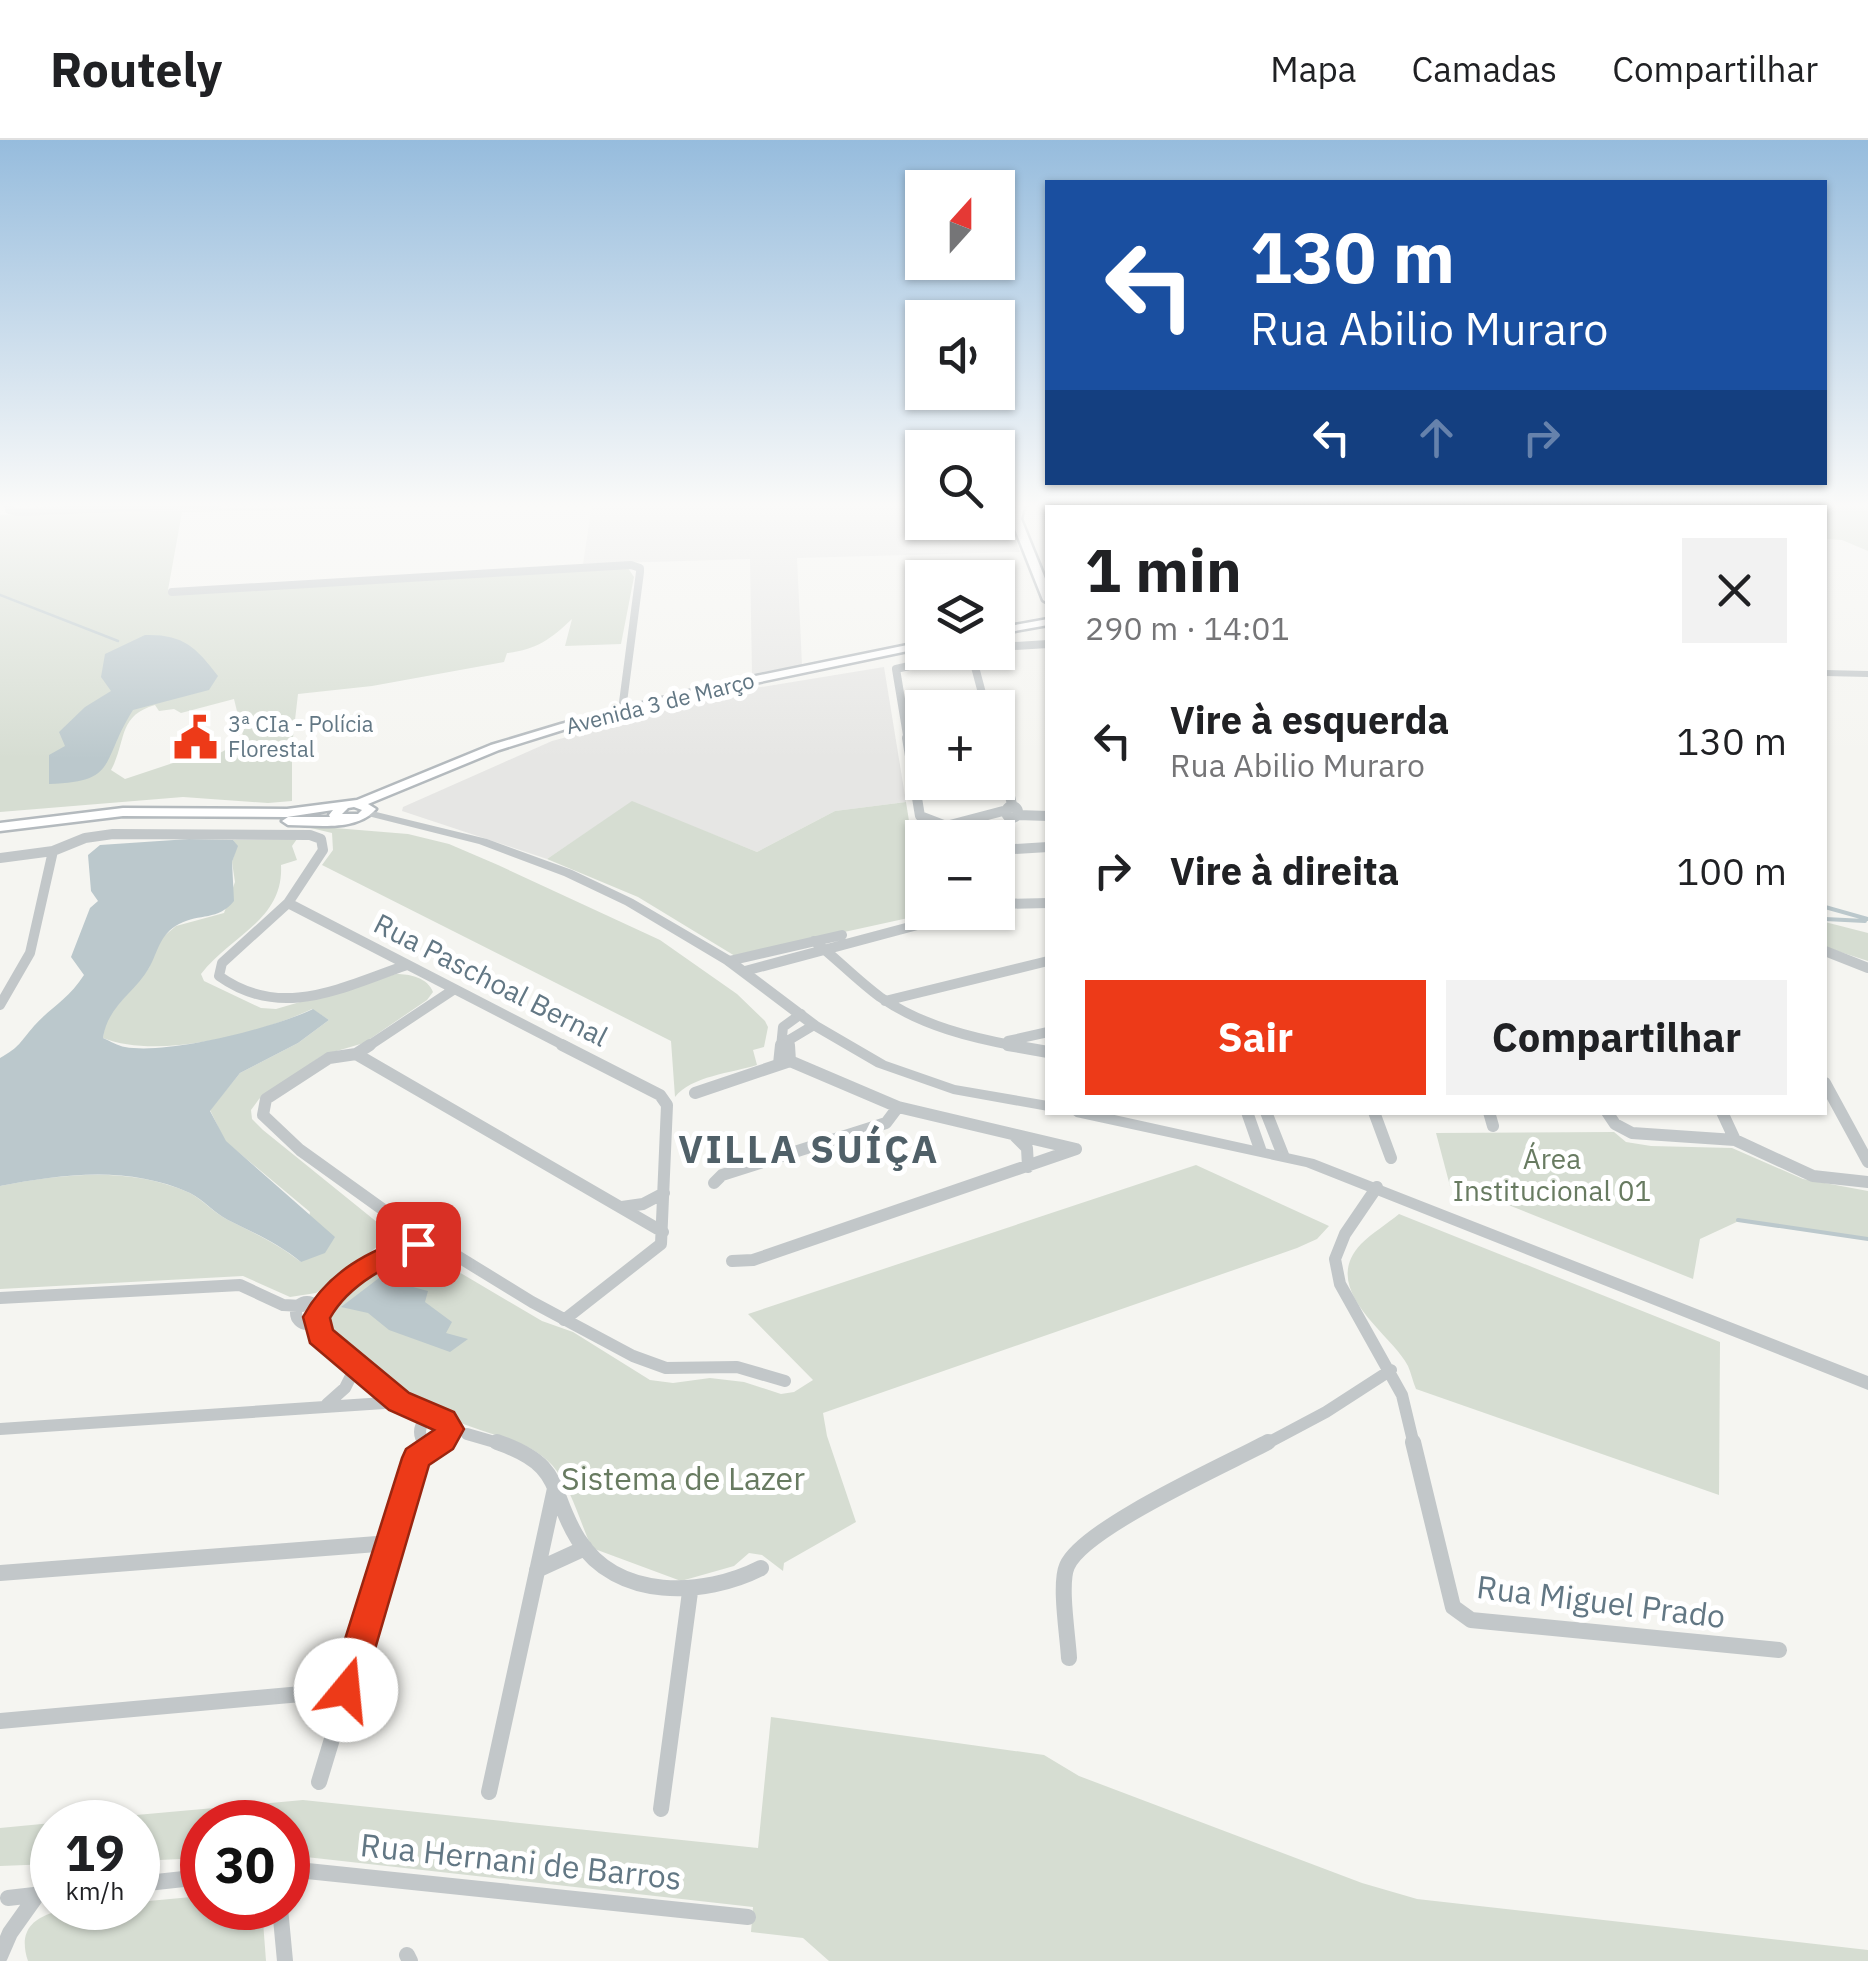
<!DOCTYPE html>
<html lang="pt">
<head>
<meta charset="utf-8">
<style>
	:root { --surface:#fff; --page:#f2f2f2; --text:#202124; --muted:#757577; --line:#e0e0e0; --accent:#ed3a18 }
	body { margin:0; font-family:"IBM Plex Sans",sans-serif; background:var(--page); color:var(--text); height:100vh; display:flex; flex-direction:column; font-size:38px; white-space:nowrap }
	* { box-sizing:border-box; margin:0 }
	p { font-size:32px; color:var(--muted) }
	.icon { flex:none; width:55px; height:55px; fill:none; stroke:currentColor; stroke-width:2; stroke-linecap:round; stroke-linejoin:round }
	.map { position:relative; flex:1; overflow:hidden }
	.side { position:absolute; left:1045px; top:365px; width:782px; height:610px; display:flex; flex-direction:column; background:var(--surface); border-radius:0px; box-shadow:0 2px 8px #0004 }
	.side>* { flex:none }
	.top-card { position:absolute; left:1045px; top:40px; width:782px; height:305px; border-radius:0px; box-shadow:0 2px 8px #0004; background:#1a4fa0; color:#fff; overflow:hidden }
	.needle { width:65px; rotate:21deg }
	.controls { position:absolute; left:905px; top:30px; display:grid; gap:20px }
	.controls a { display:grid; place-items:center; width:110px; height:110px; border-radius:0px; background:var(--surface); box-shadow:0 2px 8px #0004; font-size:50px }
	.speed { position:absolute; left:30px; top:1660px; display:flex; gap:20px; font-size:50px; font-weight:700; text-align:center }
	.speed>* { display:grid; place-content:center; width:130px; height:130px; border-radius:50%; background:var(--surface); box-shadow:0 2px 8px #0004; line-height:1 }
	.speed small { font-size:25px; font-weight:400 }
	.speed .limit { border:15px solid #d22; background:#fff; color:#111 }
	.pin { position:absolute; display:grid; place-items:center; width:85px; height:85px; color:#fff; margin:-42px; border-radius:20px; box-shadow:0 5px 15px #0006 }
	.me { position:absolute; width:110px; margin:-55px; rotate:17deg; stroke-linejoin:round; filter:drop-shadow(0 0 8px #0008) }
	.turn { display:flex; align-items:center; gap:35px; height:210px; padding:0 40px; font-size:45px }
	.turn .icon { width:130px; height:130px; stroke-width:2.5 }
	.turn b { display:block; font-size:70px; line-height:85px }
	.lanes { display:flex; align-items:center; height:95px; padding:0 40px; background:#0003; justify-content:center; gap:50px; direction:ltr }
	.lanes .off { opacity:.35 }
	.round { display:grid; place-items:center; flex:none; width:105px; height:105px; border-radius:0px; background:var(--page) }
	.overview { display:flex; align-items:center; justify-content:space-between; height:170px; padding:0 40px }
	h1 { font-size:60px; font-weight:700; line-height:75px }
	.action { display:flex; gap:20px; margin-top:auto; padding:20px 40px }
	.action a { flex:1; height:115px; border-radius:0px; background:var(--accent); color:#fff; font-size:40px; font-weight:700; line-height:115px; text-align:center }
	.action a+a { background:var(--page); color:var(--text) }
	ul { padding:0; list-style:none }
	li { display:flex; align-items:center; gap:30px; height:130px; padding:0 40px }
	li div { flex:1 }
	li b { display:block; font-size:38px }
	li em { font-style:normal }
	header { display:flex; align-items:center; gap:60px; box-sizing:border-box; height:140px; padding:0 50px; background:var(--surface); border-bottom:2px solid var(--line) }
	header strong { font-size:48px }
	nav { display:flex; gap:55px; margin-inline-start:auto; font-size:35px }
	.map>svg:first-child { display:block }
</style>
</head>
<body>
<header>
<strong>Routely</strong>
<nav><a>Mapa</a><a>Camadas</a><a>Compartilhar</a></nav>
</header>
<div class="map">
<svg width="1868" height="1821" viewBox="0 0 1868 1821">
	<rect width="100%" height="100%" fill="#f5f5f1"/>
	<!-- built -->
	<path fill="#e6e6e4" d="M592,364H922V382H998V364H1016L1008,379L1020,412L797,418L802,525L752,534L750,419L583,424Z
		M884,527L906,662L835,671L757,712L632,662L547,719L402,671L403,667L552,601L743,550Z"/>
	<!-- green -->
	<path fill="#d6ddd2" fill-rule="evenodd" d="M380,364H568L182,372L168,450L171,455L628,428L634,437L621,504L565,506L572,479C551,499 536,510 507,513L504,522L372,546L298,554L292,606V661L268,663L183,657L0,672V375ZM234,559L244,600L203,622L194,616L125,639L111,630C127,601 117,576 155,565L159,571L174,569L181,573Z
		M1817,364H1868V411L1842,400L1827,399L1825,368Z
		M632,661L757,712L835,671L906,662L912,700L922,715V772L931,773L735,816L638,757L547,719Z
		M298,685L408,694L449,704L498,725L660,800L737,854L765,881L768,887L764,907L753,910L757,925C732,933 691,936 675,957L671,901L322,725L333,710L332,693Z
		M297,699L292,706L297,720L281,725C284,780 231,795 201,834L204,841L261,868L276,869L396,834C410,834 428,838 433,852L427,860L364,903L323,915L259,959L251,970L252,979L263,990L383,1087L386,1094L382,1103L316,1153L290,1157L243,1136L0,1149V1046C63,1034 128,1026 190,1053C203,1060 214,1073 228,1080C254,1093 277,1103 301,1122L310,1072L225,1001L210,970L240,933L298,903L329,880L312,869C259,894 158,920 103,898L106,879L149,828L157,802L176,786L224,773L235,742L232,722L237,706L233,700Z
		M1825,782L1868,793V821L1825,807Z
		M1614,992L1626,1002L1651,1006L1732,1008L1803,1039L1868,1051V1099L1741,1080L1700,1099L1693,1139L1501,1062L1450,1046L1436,993Z
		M1196,1025L1329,1086L1317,1099L1297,1108L823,1273L827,1296L856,1382L784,1423L783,1431L762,1415L749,1413L734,1426L681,1441L592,1408C580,1383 571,1346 552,1325C528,1300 500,1298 469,1286C426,1271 349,1222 325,1184L333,1165L400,1114L425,1112L542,1181L573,1192L650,1240L673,1243L710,1238L744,1242L781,1254L794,1252L813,1240L748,1174Z
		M1399,1074L1720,1202L1719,1355L1416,1249C1413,1242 1411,1233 1408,1226C1391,1193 1318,1150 1361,1104C1372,1093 1387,1084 1399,1074Z
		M771,1577L1044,1615L1079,1636L1362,1743L1417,1759L1868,1810V1821H829L803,1798L751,1792L753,1767L288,1715V1682H202V1718L138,1721V1682H58L303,1660L758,1708Z
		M52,1683V1724L0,1726V1688Z
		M202,1756V1768H262L266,1821H28C6,1757 103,1768 138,1768V1762Z"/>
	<!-- water -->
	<path fill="#bbc8cc" d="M145,495C183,494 196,507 218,536L209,550L133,570C100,622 119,642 49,644V615L65,606L59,592L85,567L111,551L101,537L105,514Z
		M189,699L233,700L238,706L232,722L234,761C218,781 200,773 179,784C159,795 159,810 149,828C134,854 108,865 103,898C110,901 118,906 125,907C168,915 273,888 313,869L329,880L298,903L240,933L210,971L226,1001L335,1097L325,1113L301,1122C278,1103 254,1093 228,1080C214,1073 204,1060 190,1053C128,1025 63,1034 0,1046V918C20,907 20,902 34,886C51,867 68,860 84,835L71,817L90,768L98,761L91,751L88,715L100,705Z
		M379,1138L428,1151L425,1162L452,1182L446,1193L468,1199L450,1212L389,1190L368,1173L341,1167Z"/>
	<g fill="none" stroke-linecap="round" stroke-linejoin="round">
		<!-- stream-far1 -->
		<path stroke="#bbc8cc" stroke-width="2.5" d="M0,455L118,501"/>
		<!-- stream -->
		<path stroke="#bbc8cc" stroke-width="4" d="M1825,767L1868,779
			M1825,779L1865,781
			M1738,1080L1868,1099"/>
		<defs>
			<path id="secondary" d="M1017,364H1025L1021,379L1048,446V463L1043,460L1011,379Z
				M1048,479V485L998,494V488Z
				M922,502V508L717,551L569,588L499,610L368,664L376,669C356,692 317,685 288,685L282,681L288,677H330L329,675L333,670L287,677L123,676L0,691V683L123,668L287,669L357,660L491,605L561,584L717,544ZM354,667L362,670L358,674H342L348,668Z"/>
		</defs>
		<!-- secondary casing -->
		<use href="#secondary" stroke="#b4babe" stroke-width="5"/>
		<!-- minor-far3 -->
		<path stroke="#c2c7c9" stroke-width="8" d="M10,364L9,370L19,372L218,364
			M172,452L631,425L640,428V432L622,570
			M998,507L1048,504
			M971,512L986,568
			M908,601L896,529L970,512"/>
		<!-- minor-far2 -->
		<path stroke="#c2c7c9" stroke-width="10" d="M907,598L920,676L946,686L1003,671
			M998,610L1013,668
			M1006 672a6 6 0 1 1 12 0a6 6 0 1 1-12 0Z
			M1018,675L1048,676
			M998,710L1048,707
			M0,718L53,711L85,698L113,694L310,695L321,699L323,710L288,763L222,823L219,836C282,881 342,847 407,825
			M288,763L567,907
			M998,764L1048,763
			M814,801C837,819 857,840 880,857C922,886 972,898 1021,907
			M1825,811L1868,828
			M729,821L842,795
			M745,831L966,772
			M885,861L1048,821
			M0,865L30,813L53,711
			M1008,901L1048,892
			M367,907L453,850
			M781,907L783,887L801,874
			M789,907V900L814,885"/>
		<!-- minor-far1 -->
		<path stroke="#c2c7c9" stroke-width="12" d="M562,905L660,955L667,965L661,1104L564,1180
			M789,905L790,921
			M1008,905L1048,912
			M356,914L329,918L266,959L263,975L300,1010L392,1076L532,1162L633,1216L666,1228L737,1227L785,1241
			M356,914L663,1092
			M356,914L370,905
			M790,921L898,967L1076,1009
			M779,924L781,905
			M1825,943L1868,1022
			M695,953L790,921
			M1247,972L1260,1009
			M1266,972L1283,1015
			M1374,972L1391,1018
			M1489,972L1493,986
			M1607,972L1615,984L1632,993L1735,1000L1813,1036L1868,1042
			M1722,972L1735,1000
			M1014,995L1027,1008L1028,1027
			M714,1043L722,1035L886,983L898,967
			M1377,1047L1345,1094L1335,1119L1340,1144L1402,1255L1414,1305
			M622,1067L643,1064L664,1053
			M385,1114L395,1092L392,1076
			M732,1121L753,1120L1076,1009
			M329,1156L389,1113L433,1105
			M0,1158L240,1145L283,1165L302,1166
			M296 1173a11 11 0 1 1 22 0a11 11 0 1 1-22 0Z
			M320,1196L414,1270
			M327,1264L345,1248L356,1226
			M420 1292a14 14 0 1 1 28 0a14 14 0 1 1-28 0Z
			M0,1289L399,1262
			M467,1294L505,1305
			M1264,1305L1326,1272L1391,1230"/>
		<!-- minor -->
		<path stroke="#c2c7c9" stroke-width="16" d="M497,1302C566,1326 547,1349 578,1399C617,1461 704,1457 761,1428
			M1413,1302L1453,1467L1471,1480L1779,1510
			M537,1430L585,1408
			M0,1433L390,1403
			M1069,1518C1068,1497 1059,1444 1067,1426C1083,1388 1227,1324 1268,1302
			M0,1581L346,1550
			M319,1642L417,1318
			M489,1652L556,1344
			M661,1669L690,1452
			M288,1729L748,1777
			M138,1744L202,1737
			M8,1758L52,1753
			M280,1768L285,1821
			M407,1815L410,1821
			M0,1816L10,1793L37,1755"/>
		<!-- tertiary -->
		<path fill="#c2c7c9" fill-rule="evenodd" d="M1825,530L1868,531V537L1825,536Z
			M368,670L487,699L572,730L633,759L734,818L819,882L886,921L955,945L1048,961V971L953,954L876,927L809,888L724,824L625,765L564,736L479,704L364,675L362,673Z
			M1069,972H1101L1314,1019L1868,1236V1250L1306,1027L1076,977Z"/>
		<!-- secondary -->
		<use href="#secondary" fill="#fff" fill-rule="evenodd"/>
	</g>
	<!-- sky -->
	<linearGradient id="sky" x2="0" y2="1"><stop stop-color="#96bcdd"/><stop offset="0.59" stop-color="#fafaf9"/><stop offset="1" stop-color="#fafaf9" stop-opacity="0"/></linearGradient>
	<rect width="1868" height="619" fill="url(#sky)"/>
	<!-- route -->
	<path fill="#ed3a18" stroke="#9a2610" stroke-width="2.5" d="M418,1095L427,1097L431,1104L427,1111C391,1122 349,1144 330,1178L333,1190L409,1253L454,1272L464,1289L453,1309L429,1325L363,1550L358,1561L346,1566L334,1561L329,1550L402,1318L406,1309L434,1290L389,1270L310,1203L303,1177C327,1132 370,1109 418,1095Z"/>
	<!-- icons -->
	<defs>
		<symbol id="civic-bare" viewBox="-9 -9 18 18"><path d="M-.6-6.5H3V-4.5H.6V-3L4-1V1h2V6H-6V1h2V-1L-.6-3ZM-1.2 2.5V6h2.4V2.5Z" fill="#ed3a18" stroke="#fff" stroke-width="2.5" paint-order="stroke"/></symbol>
	</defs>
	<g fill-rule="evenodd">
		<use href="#civic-bare" x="164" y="566" width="63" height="63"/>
	</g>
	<g text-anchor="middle" stroke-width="10" stroke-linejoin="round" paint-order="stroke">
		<!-- far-street labels -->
		<g font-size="22" fill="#627784" stroke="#fff">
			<text transform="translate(660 563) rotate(-14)" y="8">Avenida 3 de Março</text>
		</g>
		<!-- far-poi labels -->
		<g font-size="22" fill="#627784" stroke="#fff" text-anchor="start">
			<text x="228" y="592">3ª CIa - Polícia<tspan x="228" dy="25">Florestal</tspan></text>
		</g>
		<!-- street labels -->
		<g font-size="28" fill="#627784" stroke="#fff">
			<text transform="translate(491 840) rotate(27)" y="10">Rua Paschoal Bernal</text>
		</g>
		<!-- park labels -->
		<g font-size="28" fill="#687b61" stroke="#fff">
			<text x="1552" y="1029">Área<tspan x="1552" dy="32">Institucional 01</tspan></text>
		</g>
		<!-- near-park labels -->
		<g font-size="32" fill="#687b61" stroke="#fff">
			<text x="683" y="1350">Sistema de Lazer</text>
		</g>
		<!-- near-street labels -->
		<g font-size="32" fill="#627784" stroke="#fff">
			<text transform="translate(1601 1462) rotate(7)" y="11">Rua Miguel Prado</text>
			<text transform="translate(521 1722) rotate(6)" y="11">Rua Hernani de Barros</text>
		</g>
		<!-- district labels -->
		<g font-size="38" font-weight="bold" letter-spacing="2.5" fill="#506068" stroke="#fff">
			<text x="809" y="1023">VILLA SUÍÇA</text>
		</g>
	</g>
</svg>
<div class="controls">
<a><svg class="needle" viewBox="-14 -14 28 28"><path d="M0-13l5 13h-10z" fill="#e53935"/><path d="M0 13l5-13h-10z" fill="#757577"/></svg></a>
<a><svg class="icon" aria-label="sound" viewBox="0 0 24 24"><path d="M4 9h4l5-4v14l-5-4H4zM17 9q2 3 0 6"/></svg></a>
<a><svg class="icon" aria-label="search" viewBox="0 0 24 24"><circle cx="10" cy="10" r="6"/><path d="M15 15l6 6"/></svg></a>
<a><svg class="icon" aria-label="layers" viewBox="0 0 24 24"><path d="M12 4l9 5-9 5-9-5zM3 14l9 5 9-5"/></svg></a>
<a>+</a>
<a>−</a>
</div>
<div class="speed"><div>19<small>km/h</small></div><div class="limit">30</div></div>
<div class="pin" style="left:418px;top:1104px;background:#d93025"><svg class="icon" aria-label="arrive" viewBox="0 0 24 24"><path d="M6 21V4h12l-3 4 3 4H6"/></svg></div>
<svg class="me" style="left:346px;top:1550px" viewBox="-20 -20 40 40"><circle r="19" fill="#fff"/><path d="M0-13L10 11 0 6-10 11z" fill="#ed3a18"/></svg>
<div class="top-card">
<div class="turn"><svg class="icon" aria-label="left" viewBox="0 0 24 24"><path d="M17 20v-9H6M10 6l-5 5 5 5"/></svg><div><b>130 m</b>Rua Abilio Muraro</div></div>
<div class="lanes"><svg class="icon" aria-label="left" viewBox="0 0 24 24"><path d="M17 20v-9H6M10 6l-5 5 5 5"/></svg><svg class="icon off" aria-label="ahead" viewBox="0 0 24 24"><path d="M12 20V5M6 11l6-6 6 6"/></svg><svg class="icon off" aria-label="right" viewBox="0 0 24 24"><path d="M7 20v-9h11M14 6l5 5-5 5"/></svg></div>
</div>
<section class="side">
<div class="overview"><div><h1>1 min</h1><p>290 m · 14:01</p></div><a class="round"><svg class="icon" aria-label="close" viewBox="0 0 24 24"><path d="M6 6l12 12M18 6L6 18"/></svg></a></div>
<ul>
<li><svg class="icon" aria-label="left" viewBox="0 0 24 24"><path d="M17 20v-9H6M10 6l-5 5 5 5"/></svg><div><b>Vire à esquerda</b><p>Rua Abilio Muraro</p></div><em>130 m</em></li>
<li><svg class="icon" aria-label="right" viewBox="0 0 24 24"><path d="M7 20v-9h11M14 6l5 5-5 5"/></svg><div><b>Vire à direita</b></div><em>100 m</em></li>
</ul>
<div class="action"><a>Sair</a><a>Compartilhar</a></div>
</section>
</div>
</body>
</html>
